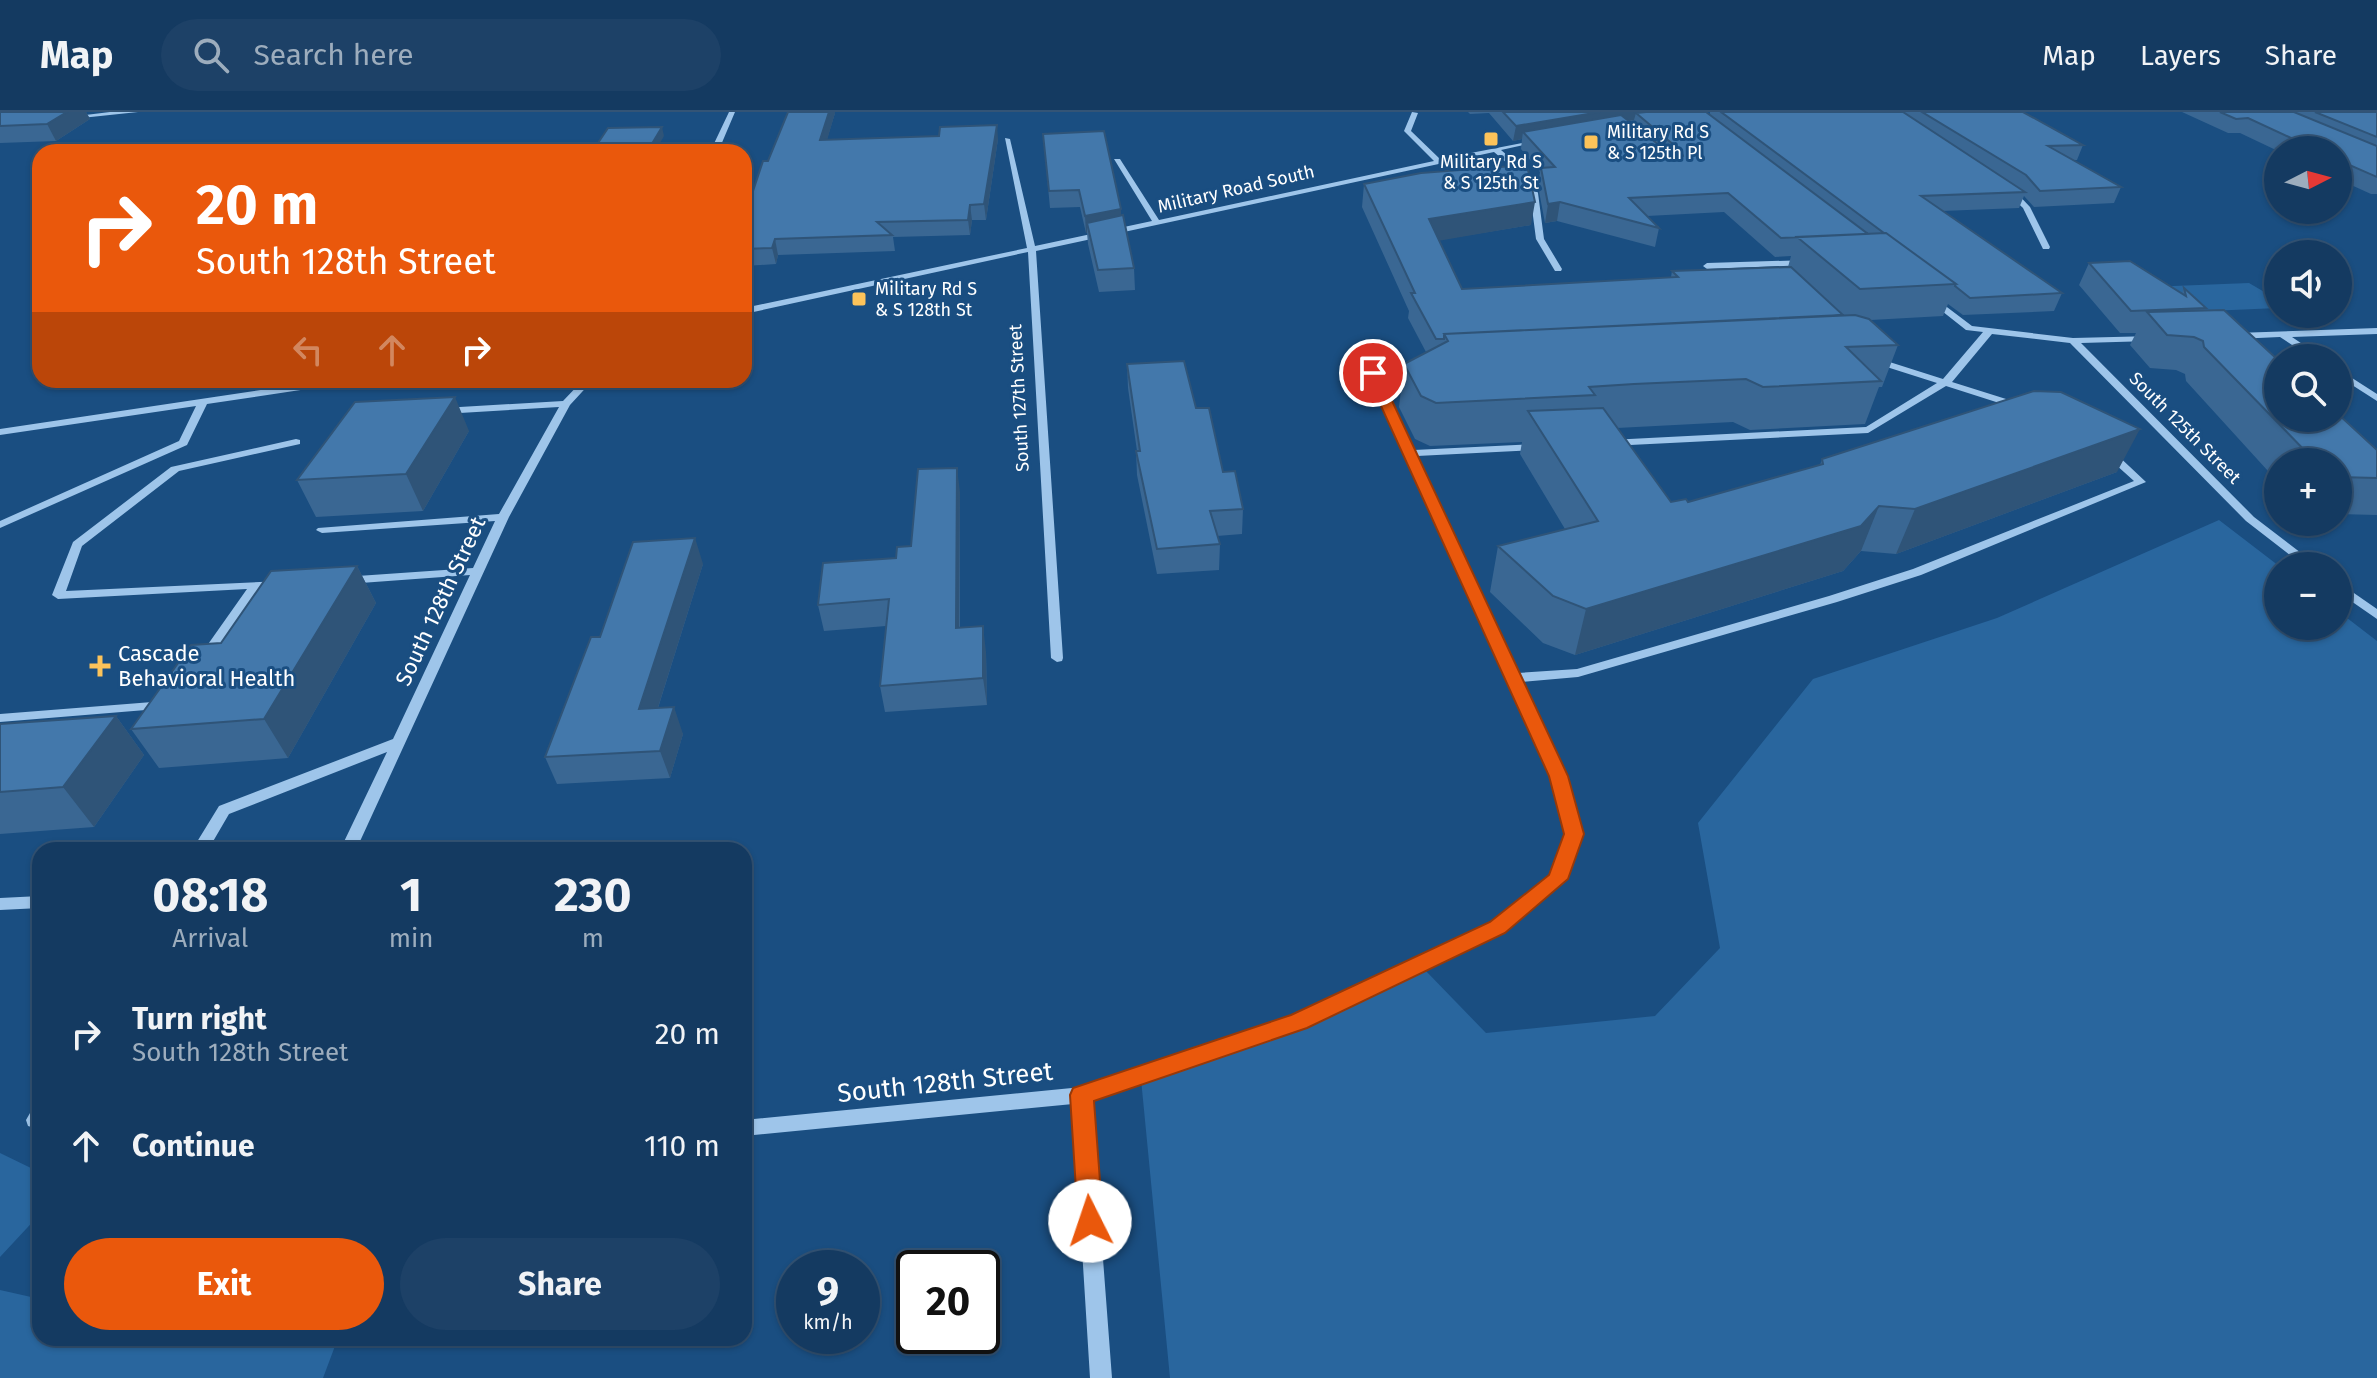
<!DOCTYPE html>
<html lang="en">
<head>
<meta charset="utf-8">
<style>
	:root { --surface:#143a61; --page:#1d4167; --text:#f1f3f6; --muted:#9dadbd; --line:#335476; --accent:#ea580c }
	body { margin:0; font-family:"Fira Sans",sans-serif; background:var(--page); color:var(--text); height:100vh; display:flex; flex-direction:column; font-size:30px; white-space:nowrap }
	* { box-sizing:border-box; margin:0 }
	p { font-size:26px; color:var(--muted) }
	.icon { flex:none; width:44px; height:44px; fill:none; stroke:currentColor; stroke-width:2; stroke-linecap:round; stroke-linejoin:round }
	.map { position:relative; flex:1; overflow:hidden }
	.details { position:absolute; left:32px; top:730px; width:720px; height:504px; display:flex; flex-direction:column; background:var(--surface); border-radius:24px; box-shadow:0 2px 6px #0004,0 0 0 2px var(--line) }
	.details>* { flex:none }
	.top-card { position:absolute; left:32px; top:32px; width:720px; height:244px; border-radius:24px; box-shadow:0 2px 6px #0004,0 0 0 2px var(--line); background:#ea580c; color:#fff; overflow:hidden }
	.needle { width:52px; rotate:84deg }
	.buttons { position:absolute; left:2264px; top:24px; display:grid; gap:16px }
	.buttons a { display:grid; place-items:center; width:88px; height:88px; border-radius:50%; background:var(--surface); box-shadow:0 2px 6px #0004,0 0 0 2px var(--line); font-size:40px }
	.speed { position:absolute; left:776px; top:1138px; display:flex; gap:16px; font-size:40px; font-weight:700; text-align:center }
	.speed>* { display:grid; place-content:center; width:104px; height:104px; border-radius:50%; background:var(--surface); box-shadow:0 2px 6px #0004,0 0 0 2px var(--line); line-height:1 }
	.speed small { font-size:20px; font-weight:400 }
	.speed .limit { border:4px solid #111; border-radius:12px; background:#fff; color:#111 }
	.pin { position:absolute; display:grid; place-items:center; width:68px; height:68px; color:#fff; margin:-34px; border:4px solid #fff; border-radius:50%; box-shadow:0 2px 8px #0007 }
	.me { position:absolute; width:88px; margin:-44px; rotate:356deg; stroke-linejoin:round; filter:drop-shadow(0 0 6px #0008) }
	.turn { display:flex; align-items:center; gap:28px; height:168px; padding:0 32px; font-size:36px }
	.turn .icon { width:104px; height:104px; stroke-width:2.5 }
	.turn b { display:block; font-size:56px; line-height:68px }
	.lanes { display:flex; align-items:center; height:76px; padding:0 32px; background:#0003; justify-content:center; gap:40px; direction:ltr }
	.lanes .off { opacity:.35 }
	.eta { display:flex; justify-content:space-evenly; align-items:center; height:136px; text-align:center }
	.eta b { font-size:48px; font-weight:700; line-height:56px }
	.primary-button { display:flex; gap:16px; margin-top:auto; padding:16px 32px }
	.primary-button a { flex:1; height:92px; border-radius:48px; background:var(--accent); color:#fff; font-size:32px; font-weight:700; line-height:92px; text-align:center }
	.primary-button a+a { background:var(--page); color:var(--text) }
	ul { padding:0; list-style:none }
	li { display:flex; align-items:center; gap:24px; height:112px; padding:0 32px }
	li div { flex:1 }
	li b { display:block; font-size:30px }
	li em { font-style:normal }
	header { display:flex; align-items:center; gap:48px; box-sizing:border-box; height:112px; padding:0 40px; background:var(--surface); border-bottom:2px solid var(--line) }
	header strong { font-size:38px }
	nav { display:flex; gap:44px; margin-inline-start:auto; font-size:28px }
	.search { width:560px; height:72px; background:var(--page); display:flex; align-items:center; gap:20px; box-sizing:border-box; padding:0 28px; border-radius:44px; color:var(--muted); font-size:30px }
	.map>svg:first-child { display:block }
</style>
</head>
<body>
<header>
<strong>Map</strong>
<div class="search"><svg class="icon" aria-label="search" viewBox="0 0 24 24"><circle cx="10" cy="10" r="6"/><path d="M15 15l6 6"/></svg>Search here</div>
<nav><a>Map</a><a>Layers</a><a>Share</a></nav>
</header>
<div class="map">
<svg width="2377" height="1266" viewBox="0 0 2377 1266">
	<rect width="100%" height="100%" fill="#1a4e81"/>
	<!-- green -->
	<path fill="#29669e" d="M2249,171L2278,188V196L2186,200L2148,175Z
		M2219,408L2279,454L2278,514H2338V499L2377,529V1266H1170L1141,967L1424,857L1486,921L1655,904L1720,836L1698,711L1813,567L1997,506Z
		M0,1041L33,1057L40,1055V1102L0,1145Z
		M0,1178L40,1187V1226H338L323,1266H0Z"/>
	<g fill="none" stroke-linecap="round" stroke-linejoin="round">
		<!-- minor -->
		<path fill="#9ec5ea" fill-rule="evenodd" d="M110,0H138L72,7L69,5Z
			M729,0H735L718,40H710Z
			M1412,0L1418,1L1411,19L1440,47L1542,27V29L1501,38L1527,60L1538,81L1544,127L1562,157L1561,159H1555L1536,127L1530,81L1521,63L1494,40L1036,139L1063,546L1062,549L1057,550L1051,546L1028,140L744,202V196L1027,136L1005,26L1010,27L1035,134L1152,109L1114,47H1120L1159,108L1434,49L1404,19Z
			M2006,76H2012L2030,95L2050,135L2049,137H2043L2023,96L2006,80Z
			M1809,148V152L1806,153L1707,157L1703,154L1707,151Z
			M1931,183L1972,214L2073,226L2154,224V228L2151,229L2081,231L2254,405L2318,454H2304L2246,409L2070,231L1992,222L1952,270L2022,292V296L2018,297L1946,274L1868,321L1610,334L1605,331L1610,328L1866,315L1937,271L1871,250V246H1877L1943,267L1983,220L1966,218L1928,188V184Z
			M2377,216V222L2292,225L2323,246H2312L2280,225L2236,227L2231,224L2236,221Z
			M1419,256L1424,259L1422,261L1379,264L1414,338L1537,332L1542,335L1537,338L1417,344L1518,561L1577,557L1829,484L1913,457L2134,369L2105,343V339H2113L2146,370L1921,463L1837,490L1578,565L1522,570L1566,664L1582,722L1564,771L1503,819L1305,915L1091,988L1112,1266H1090L1073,992L744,1024V1008L1082,975L1293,905L1491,811L1551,764L1566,722L1552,664L1368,261L1373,258Z
			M2338,257L2377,282V289L2338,264Z
			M327,268H352L347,271L207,292L187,333L0,416V409L179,329L196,294L0,323V317Z
			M583,268H593L570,293L509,405L356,738H340L387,640L229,702L208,738H192L219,694L393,627L470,463L347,472L343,471L341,468L343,465L473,456L495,409L322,421L316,418L318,416L499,402L559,295L443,302L438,299L443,296L563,289Z
			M296,327L300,328V332L179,359L82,434L66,479L283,469L285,472L283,475L260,477L210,548H200L199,545L247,477L58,487L52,483L73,430L171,355Z
			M2338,470L2377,497V507L2338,480Z
			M165,589L172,593L170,596L0,610V602Z
			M40,784V796L0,798V786Z
			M40,992V1014L35,1016L28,1014L26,1008L34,994Z"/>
	</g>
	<!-- wall -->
	<path fill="#3a6793" d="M0,0H86L90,7L56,29L0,31Z
		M1468,0H1706L1710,3V0H2023L2083,33L2077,48H2072L2121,75L2114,91L2034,95L2024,84L2019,96L1942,99L2062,181L2054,199L1963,203L1948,192L1943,204L1871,208L1898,233L1882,275H1879L1865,312L1750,318L1733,310L1617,316L1671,390H1688L1820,353L1822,347L2117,360L1896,442L1861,439L1843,459L1575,543L1543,531L1490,480L1498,434L1565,417L1520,342L1522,330L1430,334L1415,327L1399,295L1404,252L1426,240L1408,206L1409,199L1362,95L1364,72L1531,113L1439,128L1462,177L1671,165L1672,159L1788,155L1791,144L1775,145L1724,100L1647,104L1659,116L1655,135L1557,109L1545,111L1538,74L1540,60L1521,37L1522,27L1513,29L1489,1L1470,2Z
		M2182,0H2377V82H2371L2338,67V38L2278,39L2240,21H2228Z
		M835,1L827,27H998L986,108H972L970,123L893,125L895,139L778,143L776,152L744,154V106L768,49Z
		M1043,22L1121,97V103L1134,156L1135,178L1099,180L1088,132L1087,121H1086L1080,95L1050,96Z
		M2089,151L2182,181L2184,176L2206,196L2205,199L2377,338V403L2338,402V350H2278V370L2186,269L2185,262L2176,258L2150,256L2130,233L2136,221H2120L2079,173Z
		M1127,252L1196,296L1223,360L1243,397L1242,422L1217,424L1220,432L1219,458L1157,462L1137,363L1136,339H1137L1128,276Z
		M469,319L423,399L316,405L297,368Z
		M960,380V515L986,540L987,593L885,600L880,574L886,514L824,519L818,493L896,446L911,434Z
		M703,452L658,596L683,622L670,666L557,672L545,645L600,525Z
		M357,454L376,491L288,646L159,656L131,617L221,531Z
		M116,604L144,643L94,715L0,722V612Z"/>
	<!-- shaded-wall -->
	<path fill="#2f5478" d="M67,0H86L90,7L56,29L47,12Z
		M829,0H835V1L823,42L820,28Z
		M1600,0H1681L1636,1L1634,8L1529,26L1523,20L1522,27L1513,29L1516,14Z
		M997,13L998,27L986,108L984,92Z
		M662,15L664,24L655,40H647Z
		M1535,90L1531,113L1426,131L1429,107Z
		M1560,90L1557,109L1545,111L1548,92Z
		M970,93L972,108L970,123L968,108Z
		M1121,97V114L1087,111V121H1086L1085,104Z
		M775,127L778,143L776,152L772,136Z
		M455,285L469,319L423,399L406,362Z
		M2140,317L2117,360L1896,442L1915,397Z
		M957,356L960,380L959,542L956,516Z
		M1879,394L1861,439L1843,459L1575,543L1586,497Z
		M695,426L703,452L649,624L639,597Z
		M357,454L376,491L288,646L264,607Z
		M983,514L986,540L987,593L983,566Z
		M674,595L683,622L670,666L660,639Z
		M116,604L144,643L94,715L63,675Z"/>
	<!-- building -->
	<path fill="#4378ab" stroke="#2f5478" stroke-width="2" d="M0,0H67L47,12L0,14Z
		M788,0H829L820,28L939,24L940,15L997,13L984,92L970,93L968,108L877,110L892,123L775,127L772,136L744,137V106L763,49H768Z
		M1503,0H1600L1516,14Z
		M1646,0H1706L1868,122L1781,126L1728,81L1629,86L1659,116L1560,90L1548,92L1541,56L1555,55L1523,20L1621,3L1678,48L1683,44L1681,39L1636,1Z
		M1721,0H1903L2025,80L1921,84L2062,181L1970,186L1955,174L1956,172L1886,121H1884Z
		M1922,0H2023L2083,33L2048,34L2121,75L2040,79L2026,63Z
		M2220,0H2294L2377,34V65L2338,48V38H2317L2248,6L2236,7Z
		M2315,0H2377V25Z
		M662,15L647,40H592L608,16Z
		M1104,19L1121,97L1085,104L1079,78L1049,79L1043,22Z
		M1527,53L1535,90L1429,107L1462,177L1678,165L1672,159L1791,155L1843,203L1444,222V227H1436L1411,181H1415L1364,72L1421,61Z
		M1123,103L1134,156L1098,158L1087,111Z
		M1886,121L1956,172L1860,177L1797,125Z
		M2130,149L2186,184L2184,176L2206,196L2131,199L2089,151Z
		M2224,198L2278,248V306H2338V302L2377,338V366L2338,365V350H2321L2320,349L2314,348L2204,235L2203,229L2194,225L2167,223L2147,200Z
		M1855,203L1869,207L1898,233L1846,235L1881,269L1763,275L1746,267L1634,272L1589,275L1595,283L1436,291L1421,284L1404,252L1448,229L1444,222Z
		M1184,249L1196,296H1209L1223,360L1235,359L1243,397L1210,399L1220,432L1157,437L1136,339H1140L1127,252Z
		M2034,279L2061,280L2140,317L1915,397L1879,394L1861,414L1586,497L1553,484L1498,434L1598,409L1528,299L1603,296L1671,390L1686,387L1688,390L1823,352L1822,347Z
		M455,285L406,362L297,368L355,290Z
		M957,356L956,516L983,514V566L880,574L889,487L818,493L823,451L896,446L897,435L911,434L918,357Z
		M695,426L639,597L674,595L660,639L545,645L591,525H600L633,430Z
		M357,454L264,607L131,617L191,533L221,531L271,459Z
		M116,604L63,675L0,680V612Z"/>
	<!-- route -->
	<path fill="#ea580c" stroke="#983908" stroke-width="2" d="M1373,257L1379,261L1568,664L1584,722L1568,767L1505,821L1307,916L1094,989L1103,1109L1099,1117L1090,1121L1081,1117L1078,1109L1070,983L1073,976L1291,903L1490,810L1549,763L1564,722L1549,664L1366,261Z"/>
	<!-- markers -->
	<g fill="#fcc35a" stroke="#1a4e81" stroke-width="3">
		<rect x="1483" y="19" width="16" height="16" rx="4"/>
		<rect x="1583" y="22" width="16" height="16" rx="4"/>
		<rect x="851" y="179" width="16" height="16" rx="4"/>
		<path d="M96 542h8v8h8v8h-8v8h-8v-8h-8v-8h8z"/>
	</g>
	<g text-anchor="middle" stroke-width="6" stroke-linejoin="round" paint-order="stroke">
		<!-- far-poi labels -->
		<g font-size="18" fill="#fff" stroke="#1a4e81" text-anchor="start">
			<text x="1607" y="26">Military Rd S<tspan x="1607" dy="21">&amp; S 125th Pl</tspan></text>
			<text x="1491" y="56" text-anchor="middle">Military Rd S<tspan x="1491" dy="21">&amp; S 125th St</tspan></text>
			<text x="875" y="183">Military Rd S<tspan x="875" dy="21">&amp; S 128th St</tspan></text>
		</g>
		<!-- far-street labels -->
		<g font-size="18" fill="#fff" stroke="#1a4e81">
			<text transform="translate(1236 77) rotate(-13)" y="6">Military Road South</text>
			<text transform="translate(1019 286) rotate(-93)" y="6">South 127th Street</text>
			<text transform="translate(2185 316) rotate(45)" y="6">South 125th Street</text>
		</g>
		<!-- street labels -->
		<g font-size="22" fill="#fff" stroke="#1a4e81">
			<text transform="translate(440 489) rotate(-65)" y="8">South 128th Street</text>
		</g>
		<!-- poi labels -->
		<g font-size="22" fill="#fff" stroke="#1a4e81" text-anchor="start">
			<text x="118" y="549">Cascade<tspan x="118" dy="25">Behavioral Health</tspan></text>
		</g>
		<!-- near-street labels -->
		<g font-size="26" fill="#fff" stroke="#1a4e81">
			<text transform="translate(945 970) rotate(-6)" y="9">South 128th Street</text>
		</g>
	</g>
</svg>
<div class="buttons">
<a><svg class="needle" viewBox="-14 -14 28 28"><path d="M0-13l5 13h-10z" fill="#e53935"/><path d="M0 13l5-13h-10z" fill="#9dadbd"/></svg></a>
<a><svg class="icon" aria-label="sound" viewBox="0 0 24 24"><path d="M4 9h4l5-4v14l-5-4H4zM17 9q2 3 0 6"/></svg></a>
<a><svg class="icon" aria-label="search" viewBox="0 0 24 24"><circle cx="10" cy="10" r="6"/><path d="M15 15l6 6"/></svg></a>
<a>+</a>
<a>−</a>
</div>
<div class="speed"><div>9<small>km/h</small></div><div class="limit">20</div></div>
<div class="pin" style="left:1373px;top:261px;background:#d93025"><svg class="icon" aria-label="arrive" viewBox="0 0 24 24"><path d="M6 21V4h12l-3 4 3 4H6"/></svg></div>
<svg class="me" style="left:1090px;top:1109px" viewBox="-20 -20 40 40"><circle r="19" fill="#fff"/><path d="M0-13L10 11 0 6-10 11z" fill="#ea580c"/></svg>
<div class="top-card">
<div class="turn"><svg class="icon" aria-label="right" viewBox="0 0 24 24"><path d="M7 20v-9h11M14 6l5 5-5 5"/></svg><div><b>20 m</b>South 128th Street</div></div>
<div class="lanes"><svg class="icon off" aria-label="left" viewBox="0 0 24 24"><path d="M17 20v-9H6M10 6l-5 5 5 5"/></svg><svg class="icon off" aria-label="ahead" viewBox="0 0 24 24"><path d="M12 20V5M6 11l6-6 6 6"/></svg><svg class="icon" aria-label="right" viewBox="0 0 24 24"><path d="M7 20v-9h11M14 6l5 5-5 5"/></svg></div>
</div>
<section class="details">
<div class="eta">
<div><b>08:18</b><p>Arrival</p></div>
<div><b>1</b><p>min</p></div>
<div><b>230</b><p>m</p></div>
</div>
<ul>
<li><svg class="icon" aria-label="right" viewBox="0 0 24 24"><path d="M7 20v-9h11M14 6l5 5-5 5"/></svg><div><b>Turn right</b><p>South 128th Street</p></div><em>20 m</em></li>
<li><svg class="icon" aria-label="ahead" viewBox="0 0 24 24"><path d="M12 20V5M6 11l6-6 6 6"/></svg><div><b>Continue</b></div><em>110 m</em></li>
</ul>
<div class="primary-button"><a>Exit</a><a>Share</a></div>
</section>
</div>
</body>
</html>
